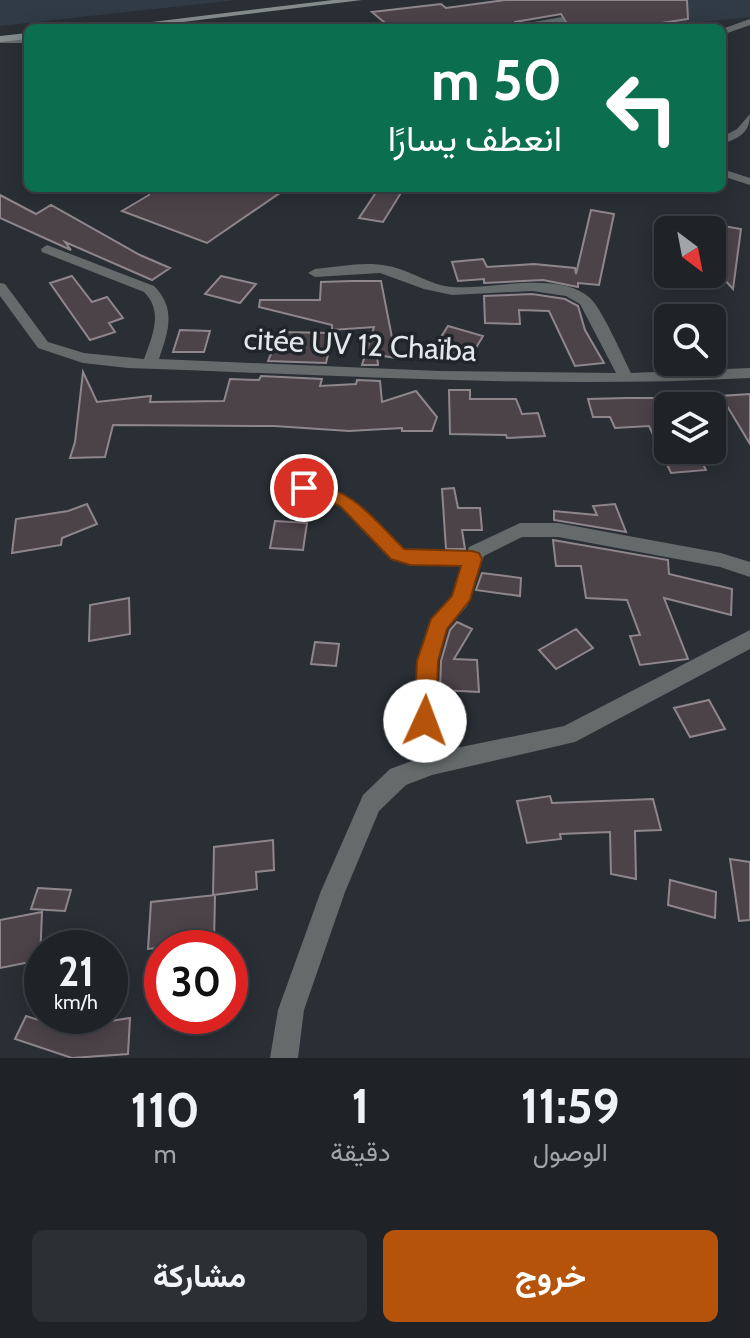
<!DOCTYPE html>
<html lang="ar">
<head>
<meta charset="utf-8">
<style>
	:root { --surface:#1f2328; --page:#2c2f34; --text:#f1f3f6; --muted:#a1a4a8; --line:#3c4045; --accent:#b45309 }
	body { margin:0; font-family:Cabin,Vazirmatn,sans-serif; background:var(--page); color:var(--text); direction:rtl; height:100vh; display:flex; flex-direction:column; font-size:30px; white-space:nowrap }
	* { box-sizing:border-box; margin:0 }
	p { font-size:26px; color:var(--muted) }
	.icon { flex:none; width:44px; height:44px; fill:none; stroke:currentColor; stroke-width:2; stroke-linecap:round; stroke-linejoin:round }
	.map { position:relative; height:1058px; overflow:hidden; direction:ltr }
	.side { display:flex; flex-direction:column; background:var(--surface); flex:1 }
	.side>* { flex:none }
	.top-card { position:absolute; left:24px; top:24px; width:702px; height:168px; border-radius:12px; box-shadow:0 4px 20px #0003,0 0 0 2px var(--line); direction:rtl; background:#0b6e4f; color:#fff; overflow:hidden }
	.needle { width:52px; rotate:148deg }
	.tools { position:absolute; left:654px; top:216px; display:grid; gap:16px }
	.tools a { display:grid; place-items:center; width:72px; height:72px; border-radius:12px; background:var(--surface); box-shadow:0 4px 20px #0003,0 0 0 2px var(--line); font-size:40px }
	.speed { position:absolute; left:24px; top:930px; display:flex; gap:16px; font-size:40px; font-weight:700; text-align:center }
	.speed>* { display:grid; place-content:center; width:104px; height:104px; border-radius:50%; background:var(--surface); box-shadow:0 4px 20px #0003,0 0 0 2px var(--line); line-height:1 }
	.speed small { font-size:20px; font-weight:400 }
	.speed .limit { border:12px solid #d22; background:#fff; color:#111 }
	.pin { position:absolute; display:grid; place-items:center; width:68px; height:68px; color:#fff; margin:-34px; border:4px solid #fff; border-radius:50%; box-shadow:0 2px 8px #0007 }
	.me { position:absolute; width:88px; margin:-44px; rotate:2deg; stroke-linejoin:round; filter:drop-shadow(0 0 6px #0008) }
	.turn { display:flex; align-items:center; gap:28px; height:168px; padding:0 32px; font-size:36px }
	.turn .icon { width:104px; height:104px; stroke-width:2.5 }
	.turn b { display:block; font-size:56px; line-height:68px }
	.eta { display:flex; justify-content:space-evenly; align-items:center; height:136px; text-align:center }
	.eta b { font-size:48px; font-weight:700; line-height:56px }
	.button { display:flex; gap:16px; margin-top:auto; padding:16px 32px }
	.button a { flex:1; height:92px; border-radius:12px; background:var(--accent); color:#fff; font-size:32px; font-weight:700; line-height:92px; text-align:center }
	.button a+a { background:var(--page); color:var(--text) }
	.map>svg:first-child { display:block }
</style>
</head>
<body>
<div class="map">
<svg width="750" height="1058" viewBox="0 0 750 1058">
	<rect width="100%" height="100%" fill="#292f35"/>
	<!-- built -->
	<path fill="#313b45" d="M0,0H236L0,26Z
		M609,0H750V17L645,28Z"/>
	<!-- building -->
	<path fill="#4c4348" stroke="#8f868c" stroke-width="2" d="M505,0H687L688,19L629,28H539L567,24L561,14L515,22L509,28H391L372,12L441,4L446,8Z
		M150,188H287L207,243L122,211L149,195Z
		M379,188H404L383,222L359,218Z
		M0,195L36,214L51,205L140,255L170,268L152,280L65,242L71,250L0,218Z
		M591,210L614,214L599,285L578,283V287L543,280L484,283V279L458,281L452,262L483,259L487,267L534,264L575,268L576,274Z
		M712,224L741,229L733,289L712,266Z
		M72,276L92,302L107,297L123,318L109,323L115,332L90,340L50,283Z
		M221,276L256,284L240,303L205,294Z
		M352,281H381L396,358L377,355L378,365H362L374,327L332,330V325L259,307L260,300H320L321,282Z
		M532,294L565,299L578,306L585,330L604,363L575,366L549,311L519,310L520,324L485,323L484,296Z
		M448,326L483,336L468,361L432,351Z
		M180,330L210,331L204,352H173Z
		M280,332L333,333L326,363L268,361Z
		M83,372L97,402L151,396L150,402L224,401L230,379L259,380L261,376L322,379L320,386L356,384L357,380L380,381L382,402L416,391L437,417L432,431H402V428L349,431L274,426L113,425L105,457L70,458L75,442Z
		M449,390H470V399H516L522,414L538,413L545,436L507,438L506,435L450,434Z
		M750,394V444L721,396Z
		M627,398H668V450H696L706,470L671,473L649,426L615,428L610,417H593L588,399Z
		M454,488L458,508H480L482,530H462L465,549H446L442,489Z
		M87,504L97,524L62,538L61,545L12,553L16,519L68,511Z
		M615,504L626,532L554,520V511L597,515L593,506Z
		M275,521L307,523L303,550L270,548Z
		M553,540L668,560L669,574L732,589L731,615L664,598L688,659L640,665L630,636L640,635L627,600L586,598L581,566H556Z
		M482,573L521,578L520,596L476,590Z
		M129,598L130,634L89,641L90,605Z
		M457,622L472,629L454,659L477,660L479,692L440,690L441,661L450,630Z
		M576,629L593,648L556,669L539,650Z
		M315,642L339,644L336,666L311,664Z
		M709,700L725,729L690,737L674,708Z
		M550,796L552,803L653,799L661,830L635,831L636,879L611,874L610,832L560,834L561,839L527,843L517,801Z
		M273,840L274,870L256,872L257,889L213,895L214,847Z
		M730,859L750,862V920L739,921Z
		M670,880L716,892L715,918L668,905Z
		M38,888L71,890L65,911L31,909Z
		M215,895L214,942L148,949L151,902Z
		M42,912L40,960L0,968V920Z
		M26,1016L45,1022L47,1016H76L71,1027L130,1018L128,1054L72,1058L15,1039Z"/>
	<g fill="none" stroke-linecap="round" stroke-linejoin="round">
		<!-- street -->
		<path fill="#656a6b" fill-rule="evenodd" d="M562,17L565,22L512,28L516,25Z
			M750,19V25L722,35V29Z
			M0,37H28V43H0Z
			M750,114C750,133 739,138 722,144V137L737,129Z
			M722,169L750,178V185L722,176Z
			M47,245L154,286C177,309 168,332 159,359L439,371L616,373L580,304L566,296L532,291L452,295L424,289L380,273L315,277L308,273L315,269C339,267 364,261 388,266C411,270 429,285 452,287C491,290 558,270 590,298C601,307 623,357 631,373L750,368V378C542,389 336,375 128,368L83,363L38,348L0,296V283L5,284L48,342L84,353L144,359C152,336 164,312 144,292L42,252L41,249Z
			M304,482C352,489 372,517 405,549L410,551L467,552L469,547L520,523H558L721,553L750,562V577L720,567L558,537H522L484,556L467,606L447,629L438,661L436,721L441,751L564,726L750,630V649L575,742L432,775L406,785L379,811L345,892L304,1010L298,1058H270L278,1010L321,891L363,795L390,769L420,758L414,721L418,661L428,625L452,596L462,566L410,565L391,559L340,507L321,497L298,492L295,488L298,484Z"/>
		<!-- secondary -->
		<path fill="#848c8d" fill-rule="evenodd" d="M333,0H362L134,28H103Z
			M28,33V39L0,42V36Z"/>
	</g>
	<!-- route -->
	<path fill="#b45309" stroke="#753606" stroke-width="2" d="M304,481C354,490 370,515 404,549L472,551L479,553L482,559L470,600L447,629L443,643L438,661L436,721L433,728L425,731L417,728L414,721L417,661L431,619L452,596L461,566L410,565L391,559L340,506L320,497L298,492L295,488L298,483Z"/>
	<g text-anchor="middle" stroke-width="7" stroke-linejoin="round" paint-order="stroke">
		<!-- street labels -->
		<g font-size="30" fill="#e3e7eb" stroke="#1f252b">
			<text transform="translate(360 345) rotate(3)" y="10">citée UV 12 Chaïba</text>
		</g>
	</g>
</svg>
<div class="tools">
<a><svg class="needle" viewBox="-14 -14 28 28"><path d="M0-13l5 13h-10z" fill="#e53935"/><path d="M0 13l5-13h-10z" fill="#a1a4a8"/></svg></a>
<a><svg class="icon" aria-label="search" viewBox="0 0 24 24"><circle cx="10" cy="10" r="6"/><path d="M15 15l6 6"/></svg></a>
<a><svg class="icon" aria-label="layers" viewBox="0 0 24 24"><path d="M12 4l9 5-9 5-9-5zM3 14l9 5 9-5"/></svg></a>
</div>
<div class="speed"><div>21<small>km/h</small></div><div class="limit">30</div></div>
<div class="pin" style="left:304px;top:488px;background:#d93025"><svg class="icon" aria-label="arrive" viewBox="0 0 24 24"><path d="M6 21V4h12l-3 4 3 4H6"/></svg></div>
<svg class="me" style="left:425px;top:721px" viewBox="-20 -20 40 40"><circle r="19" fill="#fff"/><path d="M0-13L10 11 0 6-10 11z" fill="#b45309"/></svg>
<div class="top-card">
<div class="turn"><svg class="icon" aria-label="left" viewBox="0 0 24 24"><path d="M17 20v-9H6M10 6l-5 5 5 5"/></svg><div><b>50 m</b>انعطف يسارًا</div></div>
</div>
</div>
<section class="side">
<div class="eta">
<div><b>11:59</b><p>الوصول</p></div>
<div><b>1</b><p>دقيقة</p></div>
<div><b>110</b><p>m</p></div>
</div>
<div class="button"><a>خروج</a><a>مشاركة</a></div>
</section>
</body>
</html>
